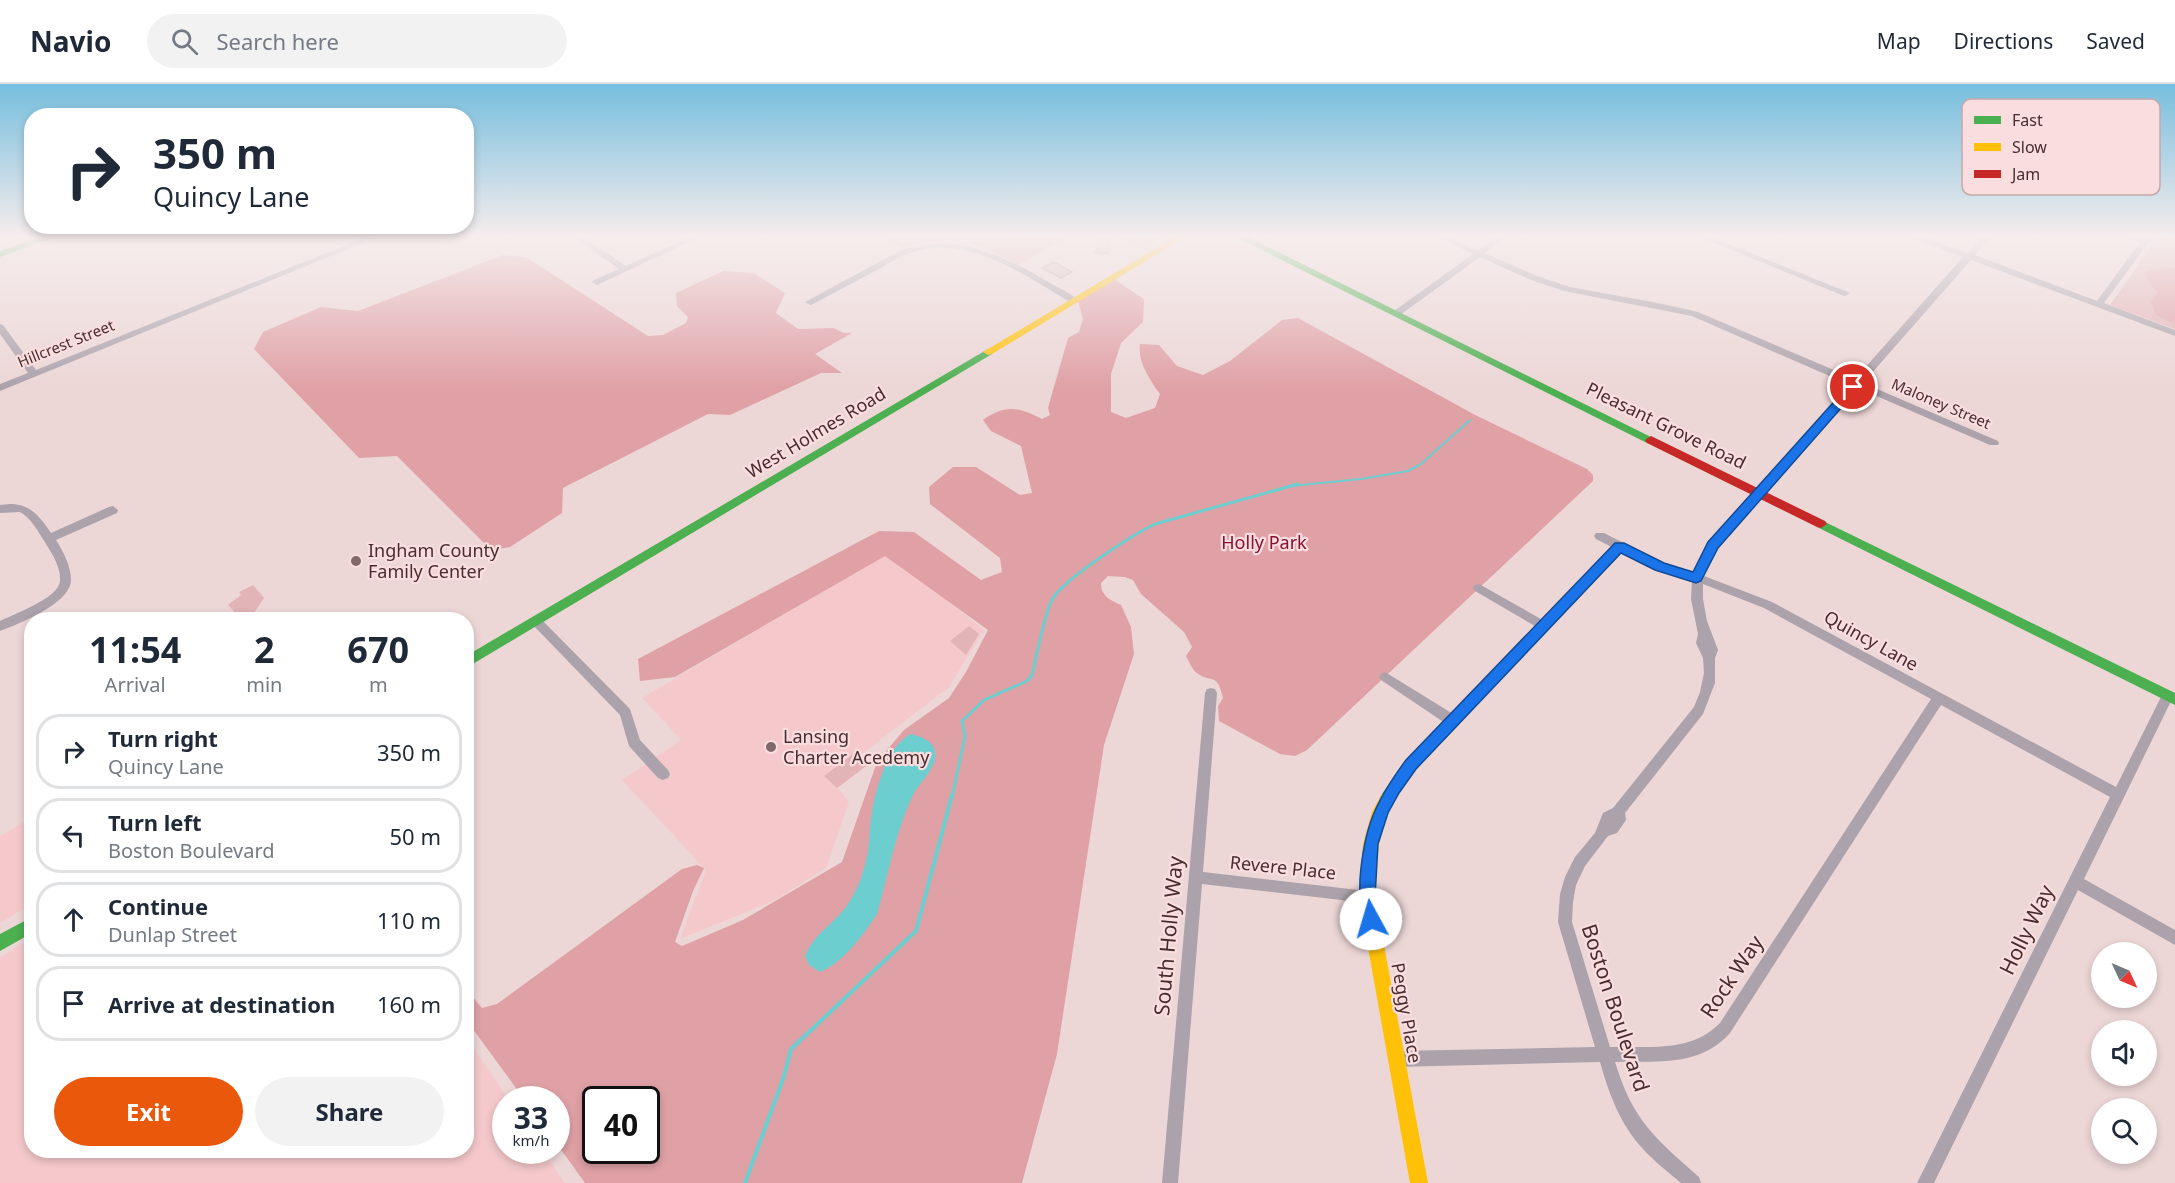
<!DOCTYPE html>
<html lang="en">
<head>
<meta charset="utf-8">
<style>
	:root { --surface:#fff; --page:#f2f2f3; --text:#1f2937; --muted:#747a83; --line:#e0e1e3; --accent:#ea580c }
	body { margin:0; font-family:"Noto Sans",sans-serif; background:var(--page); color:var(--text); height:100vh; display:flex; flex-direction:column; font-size:22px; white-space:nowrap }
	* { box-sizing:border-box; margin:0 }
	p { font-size:20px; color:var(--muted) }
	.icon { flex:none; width:33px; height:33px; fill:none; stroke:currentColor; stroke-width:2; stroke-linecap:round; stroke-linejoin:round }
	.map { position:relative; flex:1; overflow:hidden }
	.drawer { position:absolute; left:24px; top:528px; width:450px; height:546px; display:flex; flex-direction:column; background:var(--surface); border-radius:24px; box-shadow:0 3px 9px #0003 }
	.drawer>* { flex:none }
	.top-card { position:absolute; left:24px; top:24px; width:450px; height:126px; border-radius:24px; box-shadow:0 3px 9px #0003; background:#fff; color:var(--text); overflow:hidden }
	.needle { width:39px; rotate:134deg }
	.controls { position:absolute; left:2091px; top:858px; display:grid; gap:12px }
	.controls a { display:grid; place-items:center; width:66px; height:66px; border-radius:50%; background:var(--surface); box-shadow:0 3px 9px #0003; font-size:30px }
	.speed { position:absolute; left:492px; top:1002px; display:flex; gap:12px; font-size:30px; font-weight:700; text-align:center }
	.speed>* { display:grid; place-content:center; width:78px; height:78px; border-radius:50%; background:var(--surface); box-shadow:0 3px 9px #0003; line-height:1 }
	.speed small { font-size:15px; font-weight:400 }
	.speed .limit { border:3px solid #111; border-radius:9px; background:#fff; color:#111 }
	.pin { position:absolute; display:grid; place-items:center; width:51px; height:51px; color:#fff; margin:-26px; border:3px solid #fff; border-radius:50%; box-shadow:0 2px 6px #0007 }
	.me { position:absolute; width:66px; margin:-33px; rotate:354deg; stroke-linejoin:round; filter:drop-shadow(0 0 4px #0008) }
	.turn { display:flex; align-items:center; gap:21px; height:126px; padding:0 30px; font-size:27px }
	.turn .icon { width:78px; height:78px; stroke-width:2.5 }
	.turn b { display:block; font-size:42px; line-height:51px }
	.eta { display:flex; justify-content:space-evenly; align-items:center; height:102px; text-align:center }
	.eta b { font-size:36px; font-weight:700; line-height:42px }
	.button { display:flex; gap:12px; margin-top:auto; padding:12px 30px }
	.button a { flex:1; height:69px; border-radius:36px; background:var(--accent); color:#fff; font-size:24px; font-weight:700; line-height:69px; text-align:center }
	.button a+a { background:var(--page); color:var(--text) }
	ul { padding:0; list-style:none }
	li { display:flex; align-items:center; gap:18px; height:75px; margin:0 12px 9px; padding:0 18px; border:3px solid var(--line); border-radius:24px }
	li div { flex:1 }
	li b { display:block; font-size:22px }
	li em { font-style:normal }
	header { display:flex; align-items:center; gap:36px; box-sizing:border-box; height:84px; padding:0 30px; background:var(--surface); border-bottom:2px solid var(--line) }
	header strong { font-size:28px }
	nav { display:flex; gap:33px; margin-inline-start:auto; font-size:21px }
	.search { width:420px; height:54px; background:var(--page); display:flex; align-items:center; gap:15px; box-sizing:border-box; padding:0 21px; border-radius:33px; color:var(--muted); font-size:22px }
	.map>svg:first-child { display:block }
</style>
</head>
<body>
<header>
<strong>Navio</strong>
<div class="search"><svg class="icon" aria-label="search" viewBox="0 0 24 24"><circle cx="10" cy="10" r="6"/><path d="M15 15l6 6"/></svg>Search here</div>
<nav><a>Map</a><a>Directions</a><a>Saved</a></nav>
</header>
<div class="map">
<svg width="2175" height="1099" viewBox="0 0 2175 1099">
	<rect width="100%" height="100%" fill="#ecd6d6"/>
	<!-- built -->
	<path fill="#f5c9cb" d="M1113,151H1166L1141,165Z
		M888,469L984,546L949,603L862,670L870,679L838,704L849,718L826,784L773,817L680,855L706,786L622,696L681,656L642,614Z
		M31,734V820L0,839V752Z
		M31,854L32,1066H466L467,954L508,1015L506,1016V1066L543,1067L565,1099H0V874Z"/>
	<!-- green -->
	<path fill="#e2b4b7" d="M880,151H1071L1018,181C979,158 948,150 904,165Z
		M2159,151H2175V245L2110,221Z
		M253,501L264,514L250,535H228L234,527L228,521L241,511L239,508Z
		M969,542L979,550L966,571L950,557Z
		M857,667L870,679L837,704L824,692Z"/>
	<!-- forest -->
	<path fill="#dfa1a6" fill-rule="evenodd" d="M503,171L526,173L648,252L663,251L686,239L688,233L677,222L676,209L723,187L754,189L785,209L776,229L798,245L834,244L844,249H852L815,270L842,289H821L730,331L708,330L563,404L562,429L510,463L491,466L397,372L359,374L254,265L263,248L321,223L358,227Z
		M2175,184V240L2156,231L2151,218L2158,209L2149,199L2145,188L2154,185Z
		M1114,195L1144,215L1143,238L1121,259L1111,290V328L1126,334L1155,324L1160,310C1150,296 1137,277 1140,260L1159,261L1177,282L1203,291L1230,277L1282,236L1298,234L1477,332L1587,385L1593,391V397L1307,666L1295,672L1280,670L1219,637L1218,622L1223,614C1217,587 1211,600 1197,589C1192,586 1189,577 1186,572L1192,563L1184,548L1141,510L1133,496L1125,493L1108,492L1101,499C1101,512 1110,516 1121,521L1131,543L1134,570L1104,661L1057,970L1022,1099H585L557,1060L556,1016L524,1015L467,937L466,905L482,924L497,920L682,785L697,781L704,784L693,807L675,858L682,862L743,836L842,778L877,678L904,646L949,614L966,588L988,546L885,472L675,593L640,597L638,575L879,447L914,448L981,496L1002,488L1000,474L930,420L929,403L953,383H976L1020,411L1032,409L1021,362L991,347L983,336C1005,320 1019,323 1042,335L1050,331L1048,324L1068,254L1079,248L1083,235L1078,217ZM596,1016H646V1066H596Z"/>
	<!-- water -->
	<path fill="#6ccece" d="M911,650C921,653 933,656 935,668C938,684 918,699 912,713C895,749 888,792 877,830C864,850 843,879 820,888L809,881L805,872C813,851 833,840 846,823C856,809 864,789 867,772C870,760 869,747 871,735C874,709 887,661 911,650Z"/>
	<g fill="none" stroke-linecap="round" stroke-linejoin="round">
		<!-- stream-far2 -->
		<path stroke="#6ccece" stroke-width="2" d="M1290,402L1361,395L1408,387L1421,380L1470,336"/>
		<!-- stream-far1 -->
		<path stroke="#6ccece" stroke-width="3" d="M952,713L965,652L962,637L984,616L1027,597L1032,591C1036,575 1045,526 1053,514C1066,494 1132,451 1155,440L1298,400"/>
		<!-- stream -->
		<path stroke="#6ccece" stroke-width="4" d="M745,1099L784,992L791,965L916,847L952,711"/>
	</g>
	<!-- building -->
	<path fill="#d4bdc1" stroke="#bea8ad" stroke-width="1.5" d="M1099,152L1111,153L1108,170L1095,169Z
		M1054,178L1072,188L1061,194L1042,184Z"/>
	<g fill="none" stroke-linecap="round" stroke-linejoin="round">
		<!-- street -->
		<path fill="#aba2ac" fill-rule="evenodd" d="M371,151H382L0,307V300L28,289L0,250V240L3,241L36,286Z
			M571,151H580L626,182L694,151H704L597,201L592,198L594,196L619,185Z
			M1434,151H1444L1478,166L1500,151H1509L1485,169L1537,192L1570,203L1663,220L1698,228L1855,295L1963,173L1909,153L1908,151H1919L1968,169L1984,151H1992L1975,171L2097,217L2140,158L2123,153L2122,151H2133L2144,154L2146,151H2154L2104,219L2175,246V252L1971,176L1863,299L1998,357L1999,359L1998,361H1990L1858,304L1717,464L1704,492L1772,518L2116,703L2164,607H2172L2174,611L2084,795L2175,846V861L2078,806L1934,1099H1917L2110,713L1941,621L1730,949C1700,983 1657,977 1615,978C1633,1037 1655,1054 1699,1093L1701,1099H1681C1668,1088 1654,1077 1643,1065C1620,1040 1609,1010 1600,978L1396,983L1390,980L1388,975L1390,970L1396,967L1595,963L1558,838L1560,810L1565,793L1575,773L1595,749L1603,729L1613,724L1694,623L1700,608L1704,589L1703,574L1696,559L1698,550L1691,515L1692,496L1655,485L1596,455L1594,452L1596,449H1604L1663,479L1694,488L1709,458L1850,301L1692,232L1564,207L1531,196L1480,173L1400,231H1394V227L1473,170ZM1703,500L1764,524L1931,615L1720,939C1691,969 1649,962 1610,963L1572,838L1573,818L1576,801L1585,782L1608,752L1617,749L1626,736L1625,729L1703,630L1715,599V574L1718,566L1707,537L1703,515Z
			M1695,151H1706L1850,209L1845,212L1842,211Z
			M951,159C988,165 1018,180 1050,199C1059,204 1070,209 1078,216L1073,219L1070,218C1022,190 966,148 907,170C897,174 888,180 879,185C857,197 835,208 813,220L810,221L805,218L901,166L928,160Z
			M10,420C31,420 40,433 51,449L109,423L113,422L118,426L117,429L56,456C63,467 71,482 71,496C71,519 19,540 0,547V537C14,530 59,514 60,497C61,481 50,467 43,455C37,446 31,434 20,428L0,429V421Z
			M1479,500L1548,539L1550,542L1548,545H1540L1475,507L1473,504L1475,501Z
			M536,532L540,534L630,625L640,656L668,686L670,690L668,694L663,696L658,694L629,662L620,631L532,540L530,537Z
			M1385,588L1458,633L1459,637L1458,641L1453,642L1448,641L1381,596L1379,593L1381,590Z
			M1211,604L1215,605L1217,609L1203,788L1367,807L1372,808L1374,813L1372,818L1367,819L1202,800L1178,1099H1162L1205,609L1207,605Z"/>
		<!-- fast -->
		<path fill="#4caf50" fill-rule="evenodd" d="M46,151H59L0,173V167Z
			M1232,151H1244L1657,356L1651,360L1647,359Z
			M988,265L993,268L992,270L466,584V572Z
			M1821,436L2175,609V621L1817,443L1815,440Z
			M1620,458L1626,463L1624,466L1416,684L1392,720L1387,721L1382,720L1379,715L1382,710L1406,676L1616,460Z
			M32,833V849L0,867V850Z"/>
		<!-- slow -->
		<path fill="#ffc107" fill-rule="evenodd" d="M1178,151H1189L992,270L988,271L983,268Z
			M1387,709L1392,710L1395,715L1387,729L1379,760L1375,813L1428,1099H1410L1359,813L1363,760L1372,728L1382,710Z"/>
		<!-- jam -->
		<path fill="#c62828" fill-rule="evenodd" d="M1651,352L1825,437L1827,440L1821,444L1817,443L1647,359L1645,356Z"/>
	</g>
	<!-- sky -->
	<linearGradient id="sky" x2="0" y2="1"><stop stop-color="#76bede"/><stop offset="0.5" stop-color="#f6eded"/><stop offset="1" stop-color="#f6eded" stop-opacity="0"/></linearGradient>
	<rect width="2175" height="304" fill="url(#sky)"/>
	<!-- route -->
	<path fill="#1a73e8" stroke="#114b97" stroke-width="1.5" d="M1853,300L1857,301V306L1718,464L1701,497L1696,499L1655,486L1621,469L1416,685L1399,709L1388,729L1378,760L1375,813L1379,835L1376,840L1371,843L1365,840C1358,826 1360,810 1360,795C1364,743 1375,718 1406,676L1615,459H1624L1664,479L1693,488L1708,458L1849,301Z"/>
	<!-- markers -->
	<g fill="#816869" stroke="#fadddf" stroke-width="2">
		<circle cx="356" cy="477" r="6"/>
		<circle cx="771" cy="663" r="6"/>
	</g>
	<g text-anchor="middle" stroke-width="4.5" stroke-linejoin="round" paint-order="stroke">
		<!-- far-street labels -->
		<g font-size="15" fill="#482d2f" stroke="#fadddf">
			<text transform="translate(66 260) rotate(-22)" y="5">Hillcrest Street</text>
			<text transform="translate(1941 320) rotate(23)" y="5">Maloney Street</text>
		</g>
		<!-- street labels -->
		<g font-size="18" fill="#482d2f" stroke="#fadddf">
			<text transform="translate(1666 342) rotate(26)" y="6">Pleasant Grove Road</text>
			<text transform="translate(816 349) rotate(-31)" y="6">West Holmes Road</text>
			<text transform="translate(1871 557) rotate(29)" y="6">Quincy Lane</text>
			<text transform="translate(1283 784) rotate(6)" y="6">Revere Place</text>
			<text transform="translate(1406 929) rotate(80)" y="6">Peggy Place</text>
		</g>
		<!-- park labels -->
		<g font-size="18" fill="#87112f" stroke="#fadddf">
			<text x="1264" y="465">Holly Park</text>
		</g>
		<!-- poi labels -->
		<g font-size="18" fill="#482d2f" stroke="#fadddf" text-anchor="start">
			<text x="368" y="473">Ingham County<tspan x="368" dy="21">Family Center</tspan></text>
			<text x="783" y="659">Lansing<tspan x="783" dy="21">Charter Acedemy</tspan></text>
		</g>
		<!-- near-street labels -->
		<g font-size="21" fill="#482d2f" stroke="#fadddf">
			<text transform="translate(2027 846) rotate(-64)" y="7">Holly Way</text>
			<text transform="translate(1169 852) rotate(-85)" y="7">South Holly Way</text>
			<text transform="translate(1732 893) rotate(-56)" y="7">Rock Way</text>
			<text transform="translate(1615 924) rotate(72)" y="7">Boston Boulevard</text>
		</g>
	</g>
	<!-- legend -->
	<rect x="1962" y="15" width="198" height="96" rx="9" fill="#fadddf" stroke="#c5a8aa" stroke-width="1.5"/>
	<rect x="1974" y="32" width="27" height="8" fill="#4caf50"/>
	<rect x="1974" y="59" width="27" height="8" fill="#ffc107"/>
	<rect x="1974" y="86" width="27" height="8" fill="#c62828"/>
	<g font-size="16" fill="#482d2f">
		<text x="2012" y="42">Fast</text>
		<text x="2012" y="69">Slow</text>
		<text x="2012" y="96">Jam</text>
	</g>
</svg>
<div class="controls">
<a><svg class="needle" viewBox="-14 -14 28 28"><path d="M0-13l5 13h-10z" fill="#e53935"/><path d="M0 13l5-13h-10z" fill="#747a83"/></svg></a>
<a><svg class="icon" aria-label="sound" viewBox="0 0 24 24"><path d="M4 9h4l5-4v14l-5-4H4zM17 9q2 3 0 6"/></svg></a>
<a><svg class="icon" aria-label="search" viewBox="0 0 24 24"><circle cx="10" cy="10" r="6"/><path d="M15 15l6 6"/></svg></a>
</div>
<div class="speed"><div>33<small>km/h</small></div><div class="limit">40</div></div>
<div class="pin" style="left:1853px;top:303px;background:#d93025"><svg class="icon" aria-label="arrive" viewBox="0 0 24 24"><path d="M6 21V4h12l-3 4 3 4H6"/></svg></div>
<svg class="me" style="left:1371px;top:835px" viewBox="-20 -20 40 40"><circle r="19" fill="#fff"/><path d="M0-13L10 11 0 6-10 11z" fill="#1a73e8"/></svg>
<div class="top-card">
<div class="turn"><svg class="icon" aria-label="right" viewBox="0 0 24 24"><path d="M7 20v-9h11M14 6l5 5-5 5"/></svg><div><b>350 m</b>Quincy Lane</div></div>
</div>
<section class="drawer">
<div class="eta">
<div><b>11:54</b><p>Arrival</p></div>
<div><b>2</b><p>min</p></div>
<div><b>670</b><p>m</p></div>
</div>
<ul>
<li><svg class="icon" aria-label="right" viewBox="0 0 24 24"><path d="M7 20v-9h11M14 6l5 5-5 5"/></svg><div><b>Turn right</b><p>Quincy Lane</p></div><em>350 m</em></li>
<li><svg class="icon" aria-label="left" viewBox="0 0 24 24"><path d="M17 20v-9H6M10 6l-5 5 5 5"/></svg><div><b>Turn left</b><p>Boston Boulevard</p></div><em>50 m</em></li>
<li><svg class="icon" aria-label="ahead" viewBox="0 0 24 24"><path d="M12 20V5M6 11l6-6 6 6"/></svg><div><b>Continue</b><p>Dunlap Street</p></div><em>110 m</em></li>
<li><svg class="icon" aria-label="arrive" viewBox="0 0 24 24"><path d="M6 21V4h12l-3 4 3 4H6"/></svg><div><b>Arrive at destination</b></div><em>160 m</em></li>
</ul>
<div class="button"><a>Exit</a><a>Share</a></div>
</section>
</div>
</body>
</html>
